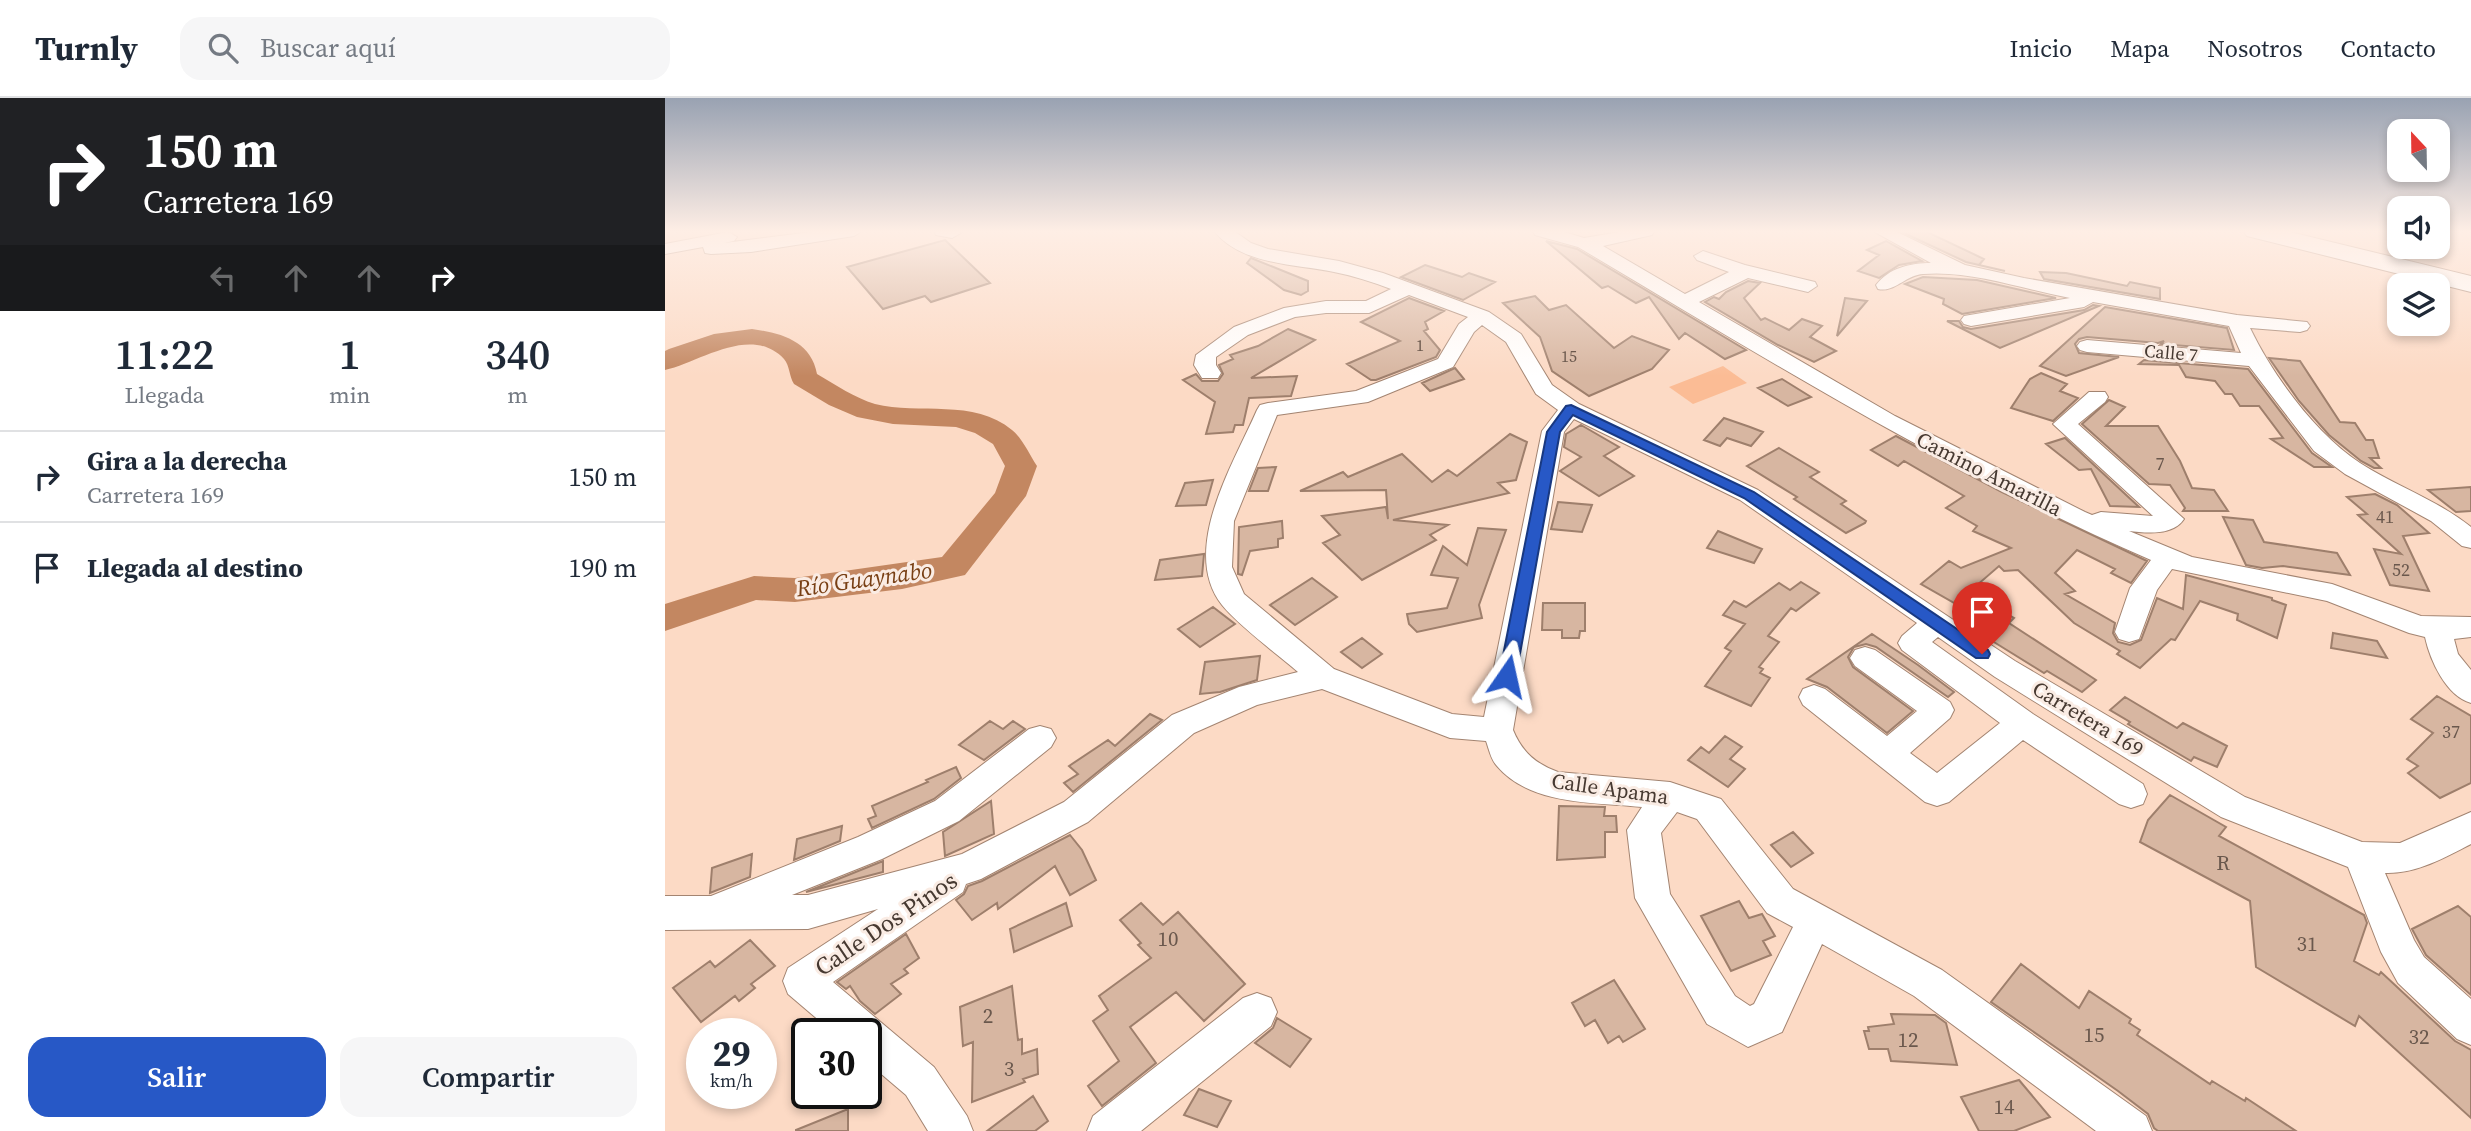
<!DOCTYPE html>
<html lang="es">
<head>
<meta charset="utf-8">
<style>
	:root { --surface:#fff; --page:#f6f6f7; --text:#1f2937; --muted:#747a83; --line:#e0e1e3; --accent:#2758c6 }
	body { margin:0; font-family:"Source Serif 4",serif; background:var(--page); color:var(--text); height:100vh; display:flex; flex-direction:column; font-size:26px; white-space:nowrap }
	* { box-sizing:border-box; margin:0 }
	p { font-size:23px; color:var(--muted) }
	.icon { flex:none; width:38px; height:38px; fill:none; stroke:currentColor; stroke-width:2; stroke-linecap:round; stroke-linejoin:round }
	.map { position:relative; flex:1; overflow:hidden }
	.details { display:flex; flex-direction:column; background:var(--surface); width:665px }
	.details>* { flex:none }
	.top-card { background:#202124; color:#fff; overflow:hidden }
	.needle { width:46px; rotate:338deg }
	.controls { position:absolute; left:1722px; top:21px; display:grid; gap:14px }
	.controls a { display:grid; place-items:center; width:63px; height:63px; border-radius:14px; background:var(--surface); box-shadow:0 4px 10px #0003; font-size:35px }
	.speed { position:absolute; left:21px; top:920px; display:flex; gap:14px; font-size:35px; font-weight:700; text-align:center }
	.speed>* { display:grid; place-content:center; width:91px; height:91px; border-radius:50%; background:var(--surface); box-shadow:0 4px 10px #0003; line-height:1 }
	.speed small { font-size:18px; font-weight:400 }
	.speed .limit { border:4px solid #111; border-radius:10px; background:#fff; color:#111 }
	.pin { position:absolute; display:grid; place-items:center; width:60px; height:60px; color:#fff; margin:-72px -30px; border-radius:50% 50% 50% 0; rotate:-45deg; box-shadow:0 0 7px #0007 }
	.pin .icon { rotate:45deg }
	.me { position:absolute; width:77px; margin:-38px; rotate:11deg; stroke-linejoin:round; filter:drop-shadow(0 0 5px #0008) }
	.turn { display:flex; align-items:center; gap:24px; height:147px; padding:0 28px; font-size:32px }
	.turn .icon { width:91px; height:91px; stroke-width:2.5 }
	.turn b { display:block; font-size:49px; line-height:60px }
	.lanes { display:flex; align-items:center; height:66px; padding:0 28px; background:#0003; justify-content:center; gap:35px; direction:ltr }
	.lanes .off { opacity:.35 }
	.eta { display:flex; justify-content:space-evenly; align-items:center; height:119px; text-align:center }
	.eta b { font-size:42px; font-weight:600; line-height:49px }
	.button { display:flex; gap:14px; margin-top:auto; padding:14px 28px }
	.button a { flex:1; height:80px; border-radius:21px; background:var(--accent); color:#fff; font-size:28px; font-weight:600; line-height:80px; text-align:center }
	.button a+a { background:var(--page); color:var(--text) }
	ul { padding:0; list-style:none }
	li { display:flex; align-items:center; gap:21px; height:91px; padding:0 28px; border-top:2px solid var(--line) }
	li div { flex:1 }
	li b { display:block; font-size:26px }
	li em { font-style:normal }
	header { display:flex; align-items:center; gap:42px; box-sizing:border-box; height:98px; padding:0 35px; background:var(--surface); border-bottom:2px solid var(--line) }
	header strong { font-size:33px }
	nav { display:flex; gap:38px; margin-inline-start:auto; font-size:24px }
	.search { width:490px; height:63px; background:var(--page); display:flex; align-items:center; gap:18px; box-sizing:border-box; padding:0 24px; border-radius:21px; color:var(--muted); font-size:26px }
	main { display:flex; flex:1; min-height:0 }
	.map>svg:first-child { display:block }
</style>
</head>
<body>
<header>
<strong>Turnly</strong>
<div class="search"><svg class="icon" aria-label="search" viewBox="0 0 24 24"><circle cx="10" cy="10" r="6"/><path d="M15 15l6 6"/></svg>Buscar aquí</div>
<nav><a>Inicio</a><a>Mapa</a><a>Nosotros</a><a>Contacto</a></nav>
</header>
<main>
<section class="details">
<div class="top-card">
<div class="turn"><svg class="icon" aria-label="right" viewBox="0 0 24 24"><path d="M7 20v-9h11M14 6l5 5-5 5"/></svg><div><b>150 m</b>Carretera 169</div></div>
<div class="lanes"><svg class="icon off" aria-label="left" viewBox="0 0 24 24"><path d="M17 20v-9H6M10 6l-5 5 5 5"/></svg><svg class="icon off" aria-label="ahead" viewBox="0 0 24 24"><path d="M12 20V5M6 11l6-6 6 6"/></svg><svg class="icon off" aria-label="ahead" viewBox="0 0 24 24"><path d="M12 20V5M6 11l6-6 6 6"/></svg><svg class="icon" aria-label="right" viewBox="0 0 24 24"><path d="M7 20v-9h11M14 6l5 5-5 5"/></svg></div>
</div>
<div class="eta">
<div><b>11:22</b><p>Llegada</p></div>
<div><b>1</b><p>min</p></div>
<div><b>340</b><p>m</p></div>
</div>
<ul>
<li><svg class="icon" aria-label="right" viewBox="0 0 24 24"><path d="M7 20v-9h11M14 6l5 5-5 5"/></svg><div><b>Gira a la derecha</b><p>Carretera 169</p></div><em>150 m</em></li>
<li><svg class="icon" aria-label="arrive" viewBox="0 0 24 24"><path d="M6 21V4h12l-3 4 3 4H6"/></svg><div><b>Llegada al destino</b></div><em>190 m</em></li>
</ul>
<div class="button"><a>Salir</a><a>Compartir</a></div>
</section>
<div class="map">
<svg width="1806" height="1033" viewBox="0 0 1806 1033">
	<rect width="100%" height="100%" fill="#fcdac5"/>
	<!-- green -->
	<path fill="#fbbc95" d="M1058,268L1082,285L1028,306L1004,289Z"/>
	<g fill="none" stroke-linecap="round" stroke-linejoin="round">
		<!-- river -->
		<path fill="#c38761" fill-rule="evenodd" d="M87,231C116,235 146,243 152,276C171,287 190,300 210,306C254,317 309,300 347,332C358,341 364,356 372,368L361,398L300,477L237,491L130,504L91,502L0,533V506L89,478L130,480L277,459L330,395L340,368L328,346L310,335L291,329L228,326L192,319L164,307L129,286C124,278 125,268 119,261C86,226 35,264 0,272V253L4,251L49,236Z"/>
	</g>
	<!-- building -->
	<path fill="#d7b6a1" stroke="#9e7f6c" stroke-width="2" d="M1242,133H1260L1319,161L1314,167L1340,173L1301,164L1239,135Z
		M280,142L325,185L266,204L260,198L218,211L182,169Z
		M881,143L912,151L1081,252L1060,261L1020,235L1014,241L984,199L971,205L943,188L937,190Z
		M1221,143L1257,163L1234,167L1214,180L1193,173L1214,157L1202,152Z
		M586,160L643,183V193L636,197L619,192L582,165Z
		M760,167L797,179L804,175L830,184L798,202L736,179Z
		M1375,174L1401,175L1462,188L1465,184L1495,190V201L1379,181Z
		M1258,179L1312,182L1391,200L1297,216L1278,206L1279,201L1240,186Z
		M1083,183L1095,185L1079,200L1096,222L1100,220L1124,232L1137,221L1157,228L1145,239L1171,253L1149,264L1113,247L1040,204L1049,199L1054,201L1061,194Z
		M870,198L884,212L901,207L949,250L967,238L1004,252L987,271L924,298L887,273L875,239L838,205Z
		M744,200L779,213L760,224L763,231L759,233L775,252L771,259L711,282H706L682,266L735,243L696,224Z
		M1180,200L1202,203L1172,238Z
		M1428,207L1434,208L1335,250L1282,223H1294L1298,229L1306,231L1419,212Z
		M1440,209L1562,230L1569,252L1496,246L1499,243L1493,245L1422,239L1414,241L1410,246L1414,255L1454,259L1401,278L1375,268Z
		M623,231L650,242L586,280L632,278L626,298L584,300L578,327H570L568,334L541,336L550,304L518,282L531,276L537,283H553L558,276L554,267L568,261L565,257L593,248Z
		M1604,260L1635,263L1675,324L1690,325L1701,342H1708L1714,360H1705L1716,370H1709L1696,363L1664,337L1634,303Z
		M1479,262L1583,271L1647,355L1667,369H1649L1606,341L1618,340L1594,308H1575L1567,296H1560L1550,283L1521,279L1514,267L1474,266Z
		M790,270L799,281L765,293L757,285Z
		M1376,275L1402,286L1395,293L1413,300L1388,323L1346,310L1365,281Z
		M1117,281L1146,299L1123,308L1093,290Z
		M1444,302L1460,309L1441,328H1493L1515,363L1527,390L1549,392L1563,413H1518L1520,410L1505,387L1484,386L1417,326Z
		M1059,320L1085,329L1098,334L1086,348L1062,340L1055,348L1039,342Z
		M916,327L954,349L939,358L969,378L934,398L895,373L916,359L899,349L901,336Z
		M845,336L862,344L851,382L833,385L844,395L728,422L783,427L765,437L771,442L697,482L658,445L675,437L657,418L721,409L723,421L721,392L635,393L678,374L683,379L737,356L767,384L783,372L792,378Z
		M1231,338L1337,394L1482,463L1466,485L1446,475L1450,471L1412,452L1390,475L1410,493L1400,496L1450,525L1448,535L1453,544L1465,547L1476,542L1492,500L1518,511L1521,477L1607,500V502L1621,507L1612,540L1572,522L1573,516L1535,503L1510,542L1506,541L1475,570L1452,556L1455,553L1409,525L1353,472L1339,473L1334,468L1304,494L1349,520L1344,525L1431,582L1417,594L1382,573L1379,575L1295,523L1293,522L1303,513L1256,486L1284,463L1296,470L1346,450L1308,433L1312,428L1281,410L1299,398L1239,363L1233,368L1206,352Z
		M1400,340L1474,409L1445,408L1426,371L1414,372L1381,346Z
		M1114,350L1154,374L1145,379L1181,403L1176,406L1201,423L1200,425L1181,435L1129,401L1132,399L1082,368Z
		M611,369L603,393H584L593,370Z
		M548,382L541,407L511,408L520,385Z
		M1806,389V413L1791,414L1763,392Z
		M1710,396L1732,407L1764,435L1738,438L1764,493L1725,487L1709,451L1736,456L1693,417L1702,416L1682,399Z
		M893,404L927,407L917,434L886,431Z
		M1558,419L1588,422L1599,444L1672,455L1685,477L1618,468L1597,470L1581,467Z
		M617,423L618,440L613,441V449L585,453L577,477L573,476L574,429Z
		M813,430L841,432L814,507L817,520L752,534L744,526L742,516L782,510L793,480L766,477L778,448L802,467Z
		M1053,433L1097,451L1089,465L1042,450Z
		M539,456L537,478L490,482L495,462Z
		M647,480L672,499L630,527L605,507Z
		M1136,484L1154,495L1131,513L1126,510L1103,538L1114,544L1094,569L1098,571L1095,575L1105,580L1086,608L1040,588L1066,553L1060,550L1080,526L1058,517L1069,503L1081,509L1114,485L1125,492Z
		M878,505H920V533H915L914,540H897V532H877Z
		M548,509L570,526L535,549L513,531Z
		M1668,535L1712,543L1722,560L1666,550Z
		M1207,536L1253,567L1289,594L1283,599L1211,549L1201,546L1189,549L1183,559L1188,569L1248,613L1222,635L1162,589L1142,581Z
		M697,540L717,556L697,570L676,554Z
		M595,558L592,582L555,594L535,596L540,564Z
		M1772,598L1806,618V685L1775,700L1743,675L1753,668L1742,661L1768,635L1746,621Z
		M1460,599L1512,630L1518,625L1562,648L1552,669L1529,659L1526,663L1463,626L1465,624L1445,612Z
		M485,616L497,622L408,694L399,685L413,676L404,668L443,642L450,648Z
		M325,623L338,631L348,623L360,631L319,662L294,647Z
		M1060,638L1077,649L1065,661L1080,671L1063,689L1023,662L1036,649L1044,655Z
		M291,669L296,680L269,701L207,730L203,721L211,718L207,708L263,684L261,682Z
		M1505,697L1561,729L1554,738L1699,817L1702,825L1689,863L1714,877L1716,874L1790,943L1806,952V1020L1694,918L1690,928L1591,869L1585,803L1475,744L1483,722Z
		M326,703L329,736L280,758L278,734Z
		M894,708L940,709L939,718H951L952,734H940V759L892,762Z
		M177,728L175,743L129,762L132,741Z
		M1128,734L1148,755L1126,769L1106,747Z
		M405,737L417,752L431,782L405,797L390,768L333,811L332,805L307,822L291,802L299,796L303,788L317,783Z
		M87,756L85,779L45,795L47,770Z
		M218,763V774L141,794Z
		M1074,803L1084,820L1097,816L1110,838L1098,843L1106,857L1066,873L1036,818Z
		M401,805L407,828L349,854L345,831Z
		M476,805L498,827L513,814L580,886L539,923L511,894L465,929L491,965L437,1008L423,988L454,963L428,923L443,912L434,898L486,860L473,847L476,845L455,822Z
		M1793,808L1806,819V897L1761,857L1747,831Z
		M241,836L254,860L239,871L243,875L226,886L236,896L210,916L195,903L185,888L181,891L172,884Z
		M85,842L110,868L86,886L90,890L74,903L70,898L36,924L8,890L45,863L50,869Z
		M1356,866L1414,910L1424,893L1466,921L1464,925L1475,932L1472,937L1545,986L1547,983L1580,1003L1581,1000L1631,1033H1493L1489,1030L1483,1016L1453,993L1326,904Z
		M949,882L980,931L958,944L954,938L943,945L930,922L920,928L907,905Z
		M347,888L353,942L357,941V956L372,951L373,976L358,981L360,984L307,1004L308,944L298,948L295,909Z
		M1226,916L1270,917L1281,925L1292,967L1226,963L1223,951H1204L1199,933H1204L1203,929L1229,926Z
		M612,920L646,941L625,969L590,945L608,930Z
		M1354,982L1385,1019L1349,1033H1314L1296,999Z
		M534,991L566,1003L552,1029L519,1017Z
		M368,998L383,1023L370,1033H322Z
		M183,1011V1033H131V1032Z"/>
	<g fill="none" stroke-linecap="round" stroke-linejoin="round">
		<defs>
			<path id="minor" d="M154,133H197L189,138L86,154L46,156L40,155L38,149L0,156V146L63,134L72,139L69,143L59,145Z
				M269,133H294L296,135L287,140L271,137Z
				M549,133H569L586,145L603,151L674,163L718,175L824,214L856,236L887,287L914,306L1093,392L1350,563L1580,699L1697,744L1735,745L1806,714V746C1779,760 1751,776 1720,775L1749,842L1759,859L1806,901V947L1792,941L1733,885L1716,854L1683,769L1556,719L1330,579L1273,539L1267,544L1368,616L1478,686L1482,696L1478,706L1466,710L1454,706L1358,642L1284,704L1272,708L1260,704L1138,607L1134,599L1138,591L1149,587L1160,591L1222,638L1252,613L1190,568L1185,560L1190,552L1200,549L1210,552L1285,604L1289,612L1285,620L1245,655L1272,675L1335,625L1237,552L1233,545L1237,538L1252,525L1075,402L909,321L899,334L848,632C857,654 871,666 893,674L1005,684L1056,701L1128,791L1277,872L1481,1018L1487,1033H1431L1249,898L1157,846L1117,934L1083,949L1042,926L970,800L962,732L977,709C930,704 866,708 832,668C826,662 824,651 821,643L785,640L657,591L592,607L529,635L423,724L316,781L301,786L298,794L168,884L269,969L302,1018L308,1033H263L241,997L201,963V936H170L123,896L118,883L123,870L213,811L143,831L0,832V798H46L193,739L270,703L364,631L375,628L386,631L391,640L386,649L294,723L217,761L127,797H143L297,756L399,704L507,617L574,589L633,574C612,556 573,527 557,507C514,452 569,365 592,312L595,307L603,305L691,293L773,261L794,226L803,219L744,197L704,215H661L630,219L583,237L551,259V267L556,275L553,280H537L529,267L531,257L569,229L619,210L661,203H701L726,191C708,184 689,178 669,174C630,166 576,167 549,133ZM817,227L841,244L871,296L893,312L877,333L819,619L787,616L669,571L579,496L567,469L569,423L612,317L703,304L788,269L809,234ZM1012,714L1032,721L1102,815L1128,829L1089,906L1085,908L1070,898L1005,796L996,735Z
				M868,133H896L919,140L961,133H989L987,137L938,148L1020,196L1064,174L1032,162L1029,158L1038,153L1080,167L1150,184L1152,188L1143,194L1083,180L1034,204L1230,318L1420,414L1427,417L1436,414L1488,418L1388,326L1424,294H1440L1443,299L1440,304L1413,326L1519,421C1508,438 1481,435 1464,433L1527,459L1667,486L1756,518L1806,519V539L1789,541L1793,556L1806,572V605C1781,598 1765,562 1760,539L1744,535L1662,503L1507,471L1492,492L1474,541L1464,544L1454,541L1450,534L1465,490L1486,462C1285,375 1100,260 913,149L870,137Z
				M1208,133H1230L1300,167L1359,180L1572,217L1642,224L1645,228L1642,232L1635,234L1585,230C1608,278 1651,336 1695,365C1731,388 1772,402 1806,429V450L1797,448L1766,423L1680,376L1649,353L1584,268L1422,254L1415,252L1412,248L1415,244L1422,242L1576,255L1564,228L1428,204L1419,209L1306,228L1299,226L1296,222L1299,218L1405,200C1357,191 1306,172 1258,176C1241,177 1229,195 1213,191L1211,187C1224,170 1245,165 1266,165Z
				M592,895L606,900L612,914L606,928L476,1033H422L428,1018L578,900Z"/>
			<path id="highway" d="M1578,133H1621L1806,178V194L1582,138Z"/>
		</defs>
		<!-- minor casing -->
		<use href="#minor" stroke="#a38471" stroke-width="2"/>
		<!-- highway casing -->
		<use href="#highway" stroke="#a38471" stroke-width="2"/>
		<!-- minor -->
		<use href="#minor" fill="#fff" fill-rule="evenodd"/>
		<!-- highway -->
		<use href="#highway" fill="#fff" fill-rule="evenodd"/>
	</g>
	<!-- sky -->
	<linearGradient id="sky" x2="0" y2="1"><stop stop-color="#99a2b2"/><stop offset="0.48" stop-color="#feeee5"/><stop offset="1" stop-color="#feeee5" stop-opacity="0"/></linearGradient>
	<rect width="1806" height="278" fill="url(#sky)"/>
	<!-- route -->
	<path fill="#2758c6" stroke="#193981" stroke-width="2" d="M906,307L1089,394L1323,552L1325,556L1323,560H1311L1079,400L908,317L895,334L851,578L848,583H836L834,578L882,334L901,308Z"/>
	<g text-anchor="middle" stroke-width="6" stroke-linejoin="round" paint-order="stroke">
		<!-- far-number labels -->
		<g font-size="16" fill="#6a584d">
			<text x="755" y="253">1</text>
			<text x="904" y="264">15</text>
		</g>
		<!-- far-street labels -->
		<g font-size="18" fill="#463931" stroke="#faece4">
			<text transform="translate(1506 255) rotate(5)" y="6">Calle 7</text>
		</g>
		<!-- number labels -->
		<g font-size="18" fill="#6a584d">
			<text x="1495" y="372">7</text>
			<text x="1720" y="425">41</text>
			<text x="1736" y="478">52</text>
			<text x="1786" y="640">37</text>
		</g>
		<!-- street labels -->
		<g font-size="21" fill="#463931" stroke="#faece4">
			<text transform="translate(1324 376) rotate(27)" y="7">Camino Amarilla</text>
			<text transform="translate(1423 621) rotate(31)" y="7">Carretera 169</text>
			<text transform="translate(945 691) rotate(8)" y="7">Calle Apama</text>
		</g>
		<!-- near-number labels -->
		<g font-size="21" fill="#6a584d">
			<text x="1558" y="772">R</text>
			<text x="503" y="848">10</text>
			<text x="1642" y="853">31</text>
			<text x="323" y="925">2</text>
			<text x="1429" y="944">15</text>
			<text x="1754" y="946">32</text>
			<text x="1243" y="949">12</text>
			<text x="344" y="978">3</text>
			<text x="1339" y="1016">14</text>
		</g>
		<!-- water labels -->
		<g font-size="23" font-style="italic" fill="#783f14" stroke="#faece4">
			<text transform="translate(199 481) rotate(-8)" y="8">Río Guaynabo</text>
		</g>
		<!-- near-street labels -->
		<g font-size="24" fill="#463931" stroke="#faece4">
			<text transform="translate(221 826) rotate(-34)" y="8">Calle Dos Pinos</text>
		</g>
	</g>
</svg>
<div class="controls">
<a><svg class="needle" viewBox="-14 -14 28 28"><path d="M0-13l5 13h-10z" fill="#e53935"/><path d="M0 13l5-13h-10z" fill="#747a83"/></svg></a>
<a><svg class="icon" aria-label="sound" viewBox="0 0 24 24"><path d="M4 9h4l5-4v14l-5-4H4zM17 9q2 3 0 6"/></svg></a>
<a><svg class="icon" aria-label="layers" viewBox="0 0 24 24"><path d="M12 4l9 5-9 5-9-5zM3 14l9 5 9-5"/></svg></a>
</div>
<div class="speed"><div>29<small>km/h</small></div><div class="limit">30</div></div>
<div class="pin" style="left:1317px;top:556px;background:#d93025"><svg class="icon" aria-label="arrive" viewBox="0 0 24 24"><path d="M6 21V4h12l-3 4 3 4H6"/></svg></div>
<svg class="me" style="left:842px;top:578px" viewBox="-20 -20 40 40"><path d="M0-17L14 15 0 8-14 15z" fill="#2758c6" stroke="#fff" stroke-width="4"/></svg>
</div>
</main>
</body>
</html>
